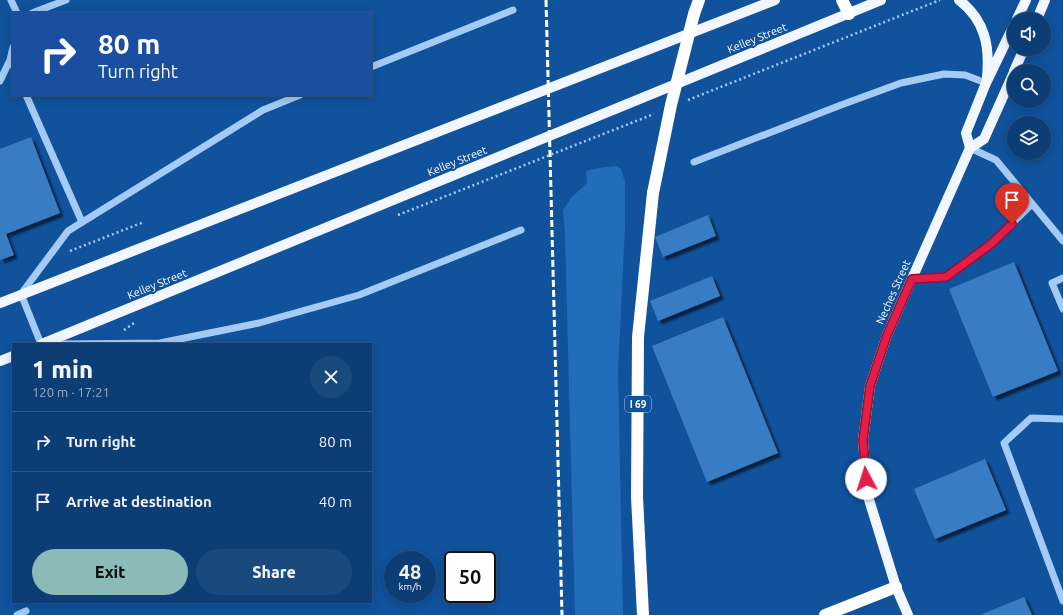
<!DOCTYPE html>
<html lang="en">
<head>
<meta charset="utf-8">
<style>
	:root { --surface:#0c3e75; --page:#1a497d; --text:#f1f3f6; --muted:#9aaec5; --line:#2c5787; --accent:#8bbbb9 }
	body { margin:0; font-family:Ubuntu,sans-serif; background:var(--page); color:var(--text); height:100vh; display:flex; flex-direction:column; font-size:15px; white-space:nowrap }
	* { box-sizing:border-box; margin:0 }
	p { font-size:13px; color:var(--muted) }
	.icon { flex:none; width:22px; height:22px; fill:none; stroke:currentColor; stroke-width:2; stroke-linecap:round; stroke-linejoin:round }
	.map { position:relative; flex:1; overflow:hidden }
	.drawer { position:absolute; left:12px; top:343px; width:360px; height:260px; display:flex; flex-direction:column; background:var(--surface); border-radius:0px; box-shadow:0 2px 10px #0003,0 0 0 1px var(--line) }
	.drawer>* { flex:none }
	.hud { position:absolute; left:12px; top:12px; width:360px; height:84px; border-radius:0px; box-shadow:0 2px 10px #0003,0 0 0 1px var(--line); background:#1a4fa0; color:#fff; overflow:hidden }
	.fabs { position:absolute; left:1007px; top:12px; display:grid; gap:8px }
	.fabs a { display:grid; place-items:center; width:44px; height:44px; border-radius:50%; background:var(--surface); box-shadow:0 2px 10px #0003,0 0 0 1px var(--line); font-size:20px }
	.speed { position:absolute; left:384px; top:551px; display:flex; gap:8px; font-size:20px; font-weight:700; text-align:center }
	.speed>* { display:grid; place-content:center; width:52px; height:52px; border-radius:50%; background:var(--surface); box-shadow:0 2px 10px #0003,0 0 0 1px var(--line); line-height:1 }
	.speed small { font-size:10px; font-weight:400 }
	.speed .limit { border:2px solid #111; border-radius:6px; background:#fff; color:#111 }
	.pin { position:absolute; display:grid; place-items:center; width:34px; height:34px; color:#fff; margin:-41px -17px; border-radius:50% 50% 50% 0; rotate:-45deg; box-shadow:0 0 4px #0007 }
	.pin .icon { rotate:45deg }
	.me { position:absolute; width:44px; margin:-22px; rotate:355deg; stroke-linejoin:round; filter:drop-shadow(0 0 3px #0008) }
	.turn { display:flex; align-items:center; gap:14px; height:84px; padding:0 20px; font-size:18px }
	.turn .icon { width:52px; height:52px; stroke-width:2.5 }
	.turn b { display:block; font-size:28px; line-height:34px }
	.round { display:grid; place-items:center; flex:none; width:42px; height:42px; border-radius:21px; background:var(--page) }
	.summary { display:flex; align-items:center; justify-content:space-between; height:68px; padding:0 20px }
	h1 { font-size:24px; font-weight:800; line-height:30px }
	.primary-button { display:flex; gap:8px; margin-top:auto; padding:8px 20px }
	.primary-button a { flex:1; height:46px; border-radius:24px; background:var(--accent); color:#111; font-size:16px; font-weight:800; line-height:46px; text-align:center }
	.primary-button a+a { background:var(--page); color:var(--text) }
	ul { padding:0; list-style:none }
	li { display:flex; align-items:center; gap:12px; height:60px; padding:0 20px; border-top:1px solid var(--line) }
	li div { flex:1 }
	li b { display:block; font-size:15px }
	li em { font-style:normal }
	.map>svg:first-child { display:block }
</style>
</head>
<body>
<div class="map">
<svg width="1063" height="615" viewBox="0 0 1063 615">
	<defs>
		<filter id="shadow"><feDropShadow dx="3.5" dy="3.5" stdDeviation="1" flood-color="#0009"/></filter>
	</defs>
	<rect width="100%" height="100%" fill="#10529c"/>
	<!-- green -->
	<path fill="#226dba" d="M617,166L621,169L625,182V227L618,371L623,615H575L565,235L563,210L571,198L587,183L586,171L599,168Z"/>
	<!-- building -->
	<path fill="#397cc3" filter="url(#shadow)" d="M31,137L60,213L6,234L14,255L0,260V149Z
		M708,215L716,236L663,257L655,237Z
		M1014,262L1058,371L993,397L949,289Z
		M712,276L720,296L658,321L650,301Z
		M723,317L778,453L707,482L652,346Z
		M985,459L1006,510L935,539L914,489Z
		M1024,597L1032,615H980Z"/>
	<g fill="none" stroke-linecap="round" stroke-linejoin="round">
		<!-- path -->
		<path stroke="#a4cbf5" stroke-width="2.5" stroke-dasharray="2 3" stroke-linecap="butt" d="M688,100L940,0
			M398,215L654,114
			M70,251L144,222
			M124,330L134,323"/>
		<!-- minor -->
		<path stroke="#a4cbf5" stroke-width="7" d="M11,0L17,13
			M32,13L66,0
			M10,60L13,47
			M371,67L513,10
			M0,81L10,60L13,66
			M26,95L82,222
			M970,148L996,160L1063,241
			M694,162L841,105L901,83L944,74L965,75L986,83
			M1063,278L1052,283L1063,309
			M912,279L946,277L991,244L1032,204
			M41,344L21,294L68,231L263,110L300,95
			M59,344L160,343L259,323L359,295L521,230
			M1063,419L1031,418L1004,443L1063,601
			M17,615L26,611"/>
		<!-- major -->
		<path stroke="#f2f7ff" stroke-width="10" d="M959,0C985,20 990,46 987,77
			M1017,19L1026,0
			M1037,19L1045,0
			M1014,71L1024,49
			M970,148L966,133L986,83L1014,25
			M0,303L775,0
			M42,344L881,0
			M0,361L13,356
			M908,615L896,587L867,493L863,440L870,386L887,335L970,148L984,139L1014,72"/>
		<!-- highway -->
		<path stroke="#fff" stroke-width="12" d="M842,0L849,14
			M643,615L637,497L638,337L653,193
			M825,615L896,587"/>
		<!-- rail -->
		<path stroke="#fff" stroke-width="3" stroke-dasharray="7 3" stroke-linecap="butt" d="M546,0L562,615"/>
		<!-- highway-bridge -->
		<path stroke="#fff" stroke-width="12" d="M653,193L671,105L694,14L699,0"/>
	</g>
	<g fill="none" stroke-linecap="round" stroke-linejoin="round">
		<defs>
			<path id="route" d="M866,479L863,440L870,386L887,335L912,279L946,277L991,244L1012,224"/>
		</defs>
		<!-- route casing -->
		<use href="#route" stroke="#92132f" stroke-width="10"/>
		<!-- route -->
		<use href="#route" stroke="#e11d48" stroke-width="7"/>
	</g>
	<g text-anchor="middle" stroke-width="4" stroke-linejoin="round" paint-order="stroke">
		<!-- shield labels -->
		<rect fill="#10529c" stroke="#b7cbe1" stroke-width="1" x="625" y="396" width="26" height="16" rx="3"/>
		<g font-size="10" font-weight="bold" fill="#fff">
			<text x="638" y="408">I 69</text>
		</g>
		<!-- street labels -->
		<g font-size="11" fill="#fff" stroke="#10529c">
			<text transform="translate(757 38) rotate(-22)" y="4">Kelley Street</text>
			<text transform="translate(457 161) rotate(-22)" y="4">Kelley Street</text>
			<text transform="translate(157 284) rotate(-22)" y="4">Kelley Street</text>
			<text transform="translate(893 292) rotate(-66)" y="4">Neches Street</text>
		</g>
	</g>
</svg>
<div class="fabs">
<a><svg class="icon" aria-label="sound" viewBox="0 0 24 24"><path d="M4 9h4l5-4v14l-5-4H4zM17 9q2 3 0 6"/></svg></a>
<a><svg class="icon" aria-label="search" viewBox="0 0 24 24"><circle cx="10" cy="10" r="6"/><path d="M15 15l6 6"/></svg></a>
<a><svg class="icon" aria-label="layers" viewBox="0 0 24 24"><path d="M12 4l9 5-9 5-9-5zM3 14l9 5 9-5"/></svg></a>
</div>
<div class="speed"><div>48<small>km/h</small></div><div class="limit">50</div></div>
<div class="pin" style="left:1012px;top:224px;background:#d93025"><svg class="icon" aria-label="arrive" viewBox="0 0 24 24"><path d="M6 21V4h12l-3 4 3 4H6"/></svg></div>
<svg class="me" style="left:866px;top:479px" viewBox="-20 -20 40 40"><circle r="19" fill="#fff"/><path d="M0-13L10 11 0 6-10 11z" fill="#e11d48"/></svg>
<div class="hud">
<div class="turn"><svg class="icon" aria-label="right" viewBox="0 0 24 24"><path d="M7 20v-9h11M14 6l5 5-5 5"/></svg><div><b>80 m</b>Turn right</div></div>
</div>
<section class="drawer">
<div class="summary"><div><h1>1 min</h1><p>120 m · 17:21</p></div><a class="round"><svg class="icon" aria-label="close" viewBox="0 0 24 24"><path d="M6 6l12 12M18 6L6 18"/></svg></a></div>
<ul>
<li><svg class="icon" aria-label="right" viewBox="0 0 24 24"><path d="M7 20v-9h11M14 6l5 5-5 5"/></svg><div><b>Turn right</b></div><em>80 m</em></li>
<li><svg class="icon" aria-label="arrive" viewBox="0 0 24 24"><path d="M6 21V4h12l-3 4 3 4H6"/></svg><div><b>Arrive at destination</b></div><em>40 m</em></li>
</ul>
<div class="primary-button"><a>Exit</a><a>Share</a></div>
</section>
</div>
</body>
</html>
